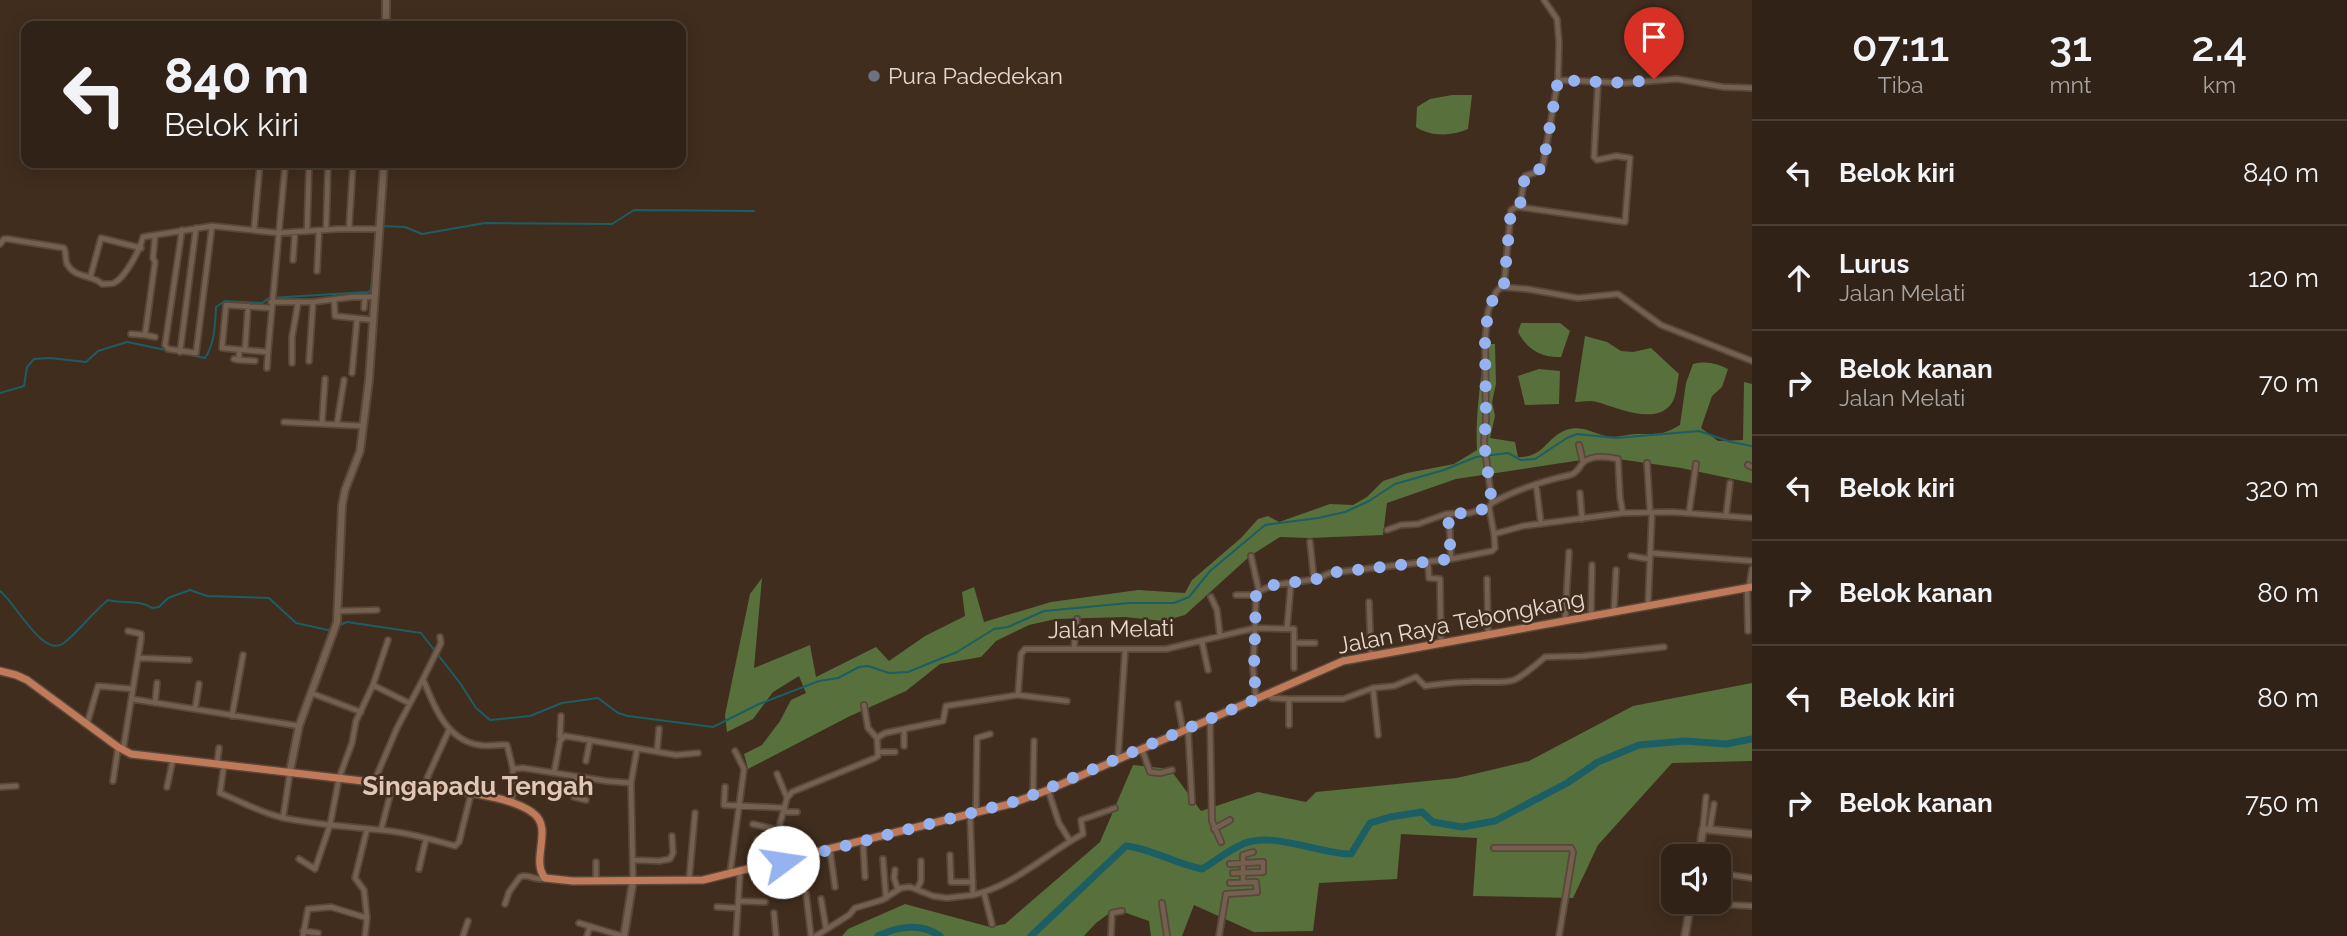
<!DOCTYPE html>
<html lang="id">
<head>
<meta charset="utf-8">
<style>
	:root { --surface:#302216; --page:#382a1f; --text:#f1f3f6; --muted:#a8a4a1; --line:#4b3f35 }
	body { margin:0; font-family:Raleway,sans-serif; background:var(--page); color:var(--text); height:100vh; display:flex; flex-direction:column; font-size:26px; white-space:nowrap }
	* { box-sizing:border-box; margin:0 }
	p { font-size:23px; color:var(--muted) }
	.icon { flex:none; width:38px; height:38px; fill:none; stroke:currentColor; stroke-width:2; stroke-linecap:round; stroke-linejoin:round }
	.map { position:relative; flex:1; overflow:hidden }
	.drawer { display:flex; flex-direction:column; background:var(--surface); width:595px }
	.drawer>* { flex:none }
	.banner { position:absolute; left:21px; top:21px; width:665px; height:147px; border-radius:14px; box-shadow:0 4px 18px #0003,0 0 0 2px var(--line); background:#302216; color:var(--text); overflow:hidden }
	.fabs { position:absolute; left:1661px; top:844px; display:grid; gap:14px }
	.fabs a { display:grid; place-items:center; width:70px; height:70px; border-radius:14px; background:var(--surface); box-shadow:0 4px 18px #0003,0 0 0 2px var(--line); font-size:35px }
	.pin { position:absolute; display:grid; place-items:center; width:60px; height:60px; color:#fff; margin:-72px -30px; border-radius:50% 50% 50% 0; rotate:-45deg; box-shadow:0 0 7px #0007 }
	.pin .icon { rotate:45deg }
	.me { position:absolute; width:77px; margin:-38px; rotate:76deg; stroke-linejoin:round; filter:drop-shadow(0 0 5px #0008) }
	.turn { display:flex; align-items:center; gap:24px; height:147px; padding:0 28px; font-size:32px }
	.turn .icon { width:91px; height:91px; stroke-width:2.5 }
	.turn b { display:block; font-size:49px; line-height:60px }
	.eta { display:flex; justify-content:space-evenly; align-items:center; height:119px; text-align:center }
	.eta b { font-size:42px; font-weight:600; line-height:49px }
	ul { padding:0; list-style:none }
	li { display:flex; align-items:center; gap:21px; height:105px; padding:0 28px; border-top:2px solid var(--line) }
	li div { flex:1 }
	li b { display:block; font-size:26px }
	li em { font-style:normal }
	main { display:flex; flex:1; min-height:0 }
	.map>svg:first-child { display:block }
</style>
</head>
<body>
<main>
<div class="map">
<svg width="1752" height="936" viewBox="0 0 1752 936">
	<rect width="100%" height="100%" fill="#402d1e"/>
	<!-- forest -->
	<path fill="#58703c" d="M1452,95H1472L1468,129C1453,136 1430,137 1416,127L1417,107L1430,99Z
		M1521,323H1560L1570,331L1561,357C1541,358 1527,349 1518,332Z
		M1585,336L1607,342L1621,351L1633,352L1651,348L1679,374C1677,382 1677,393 1673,401C1659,427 1618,408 1597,402C1590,400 1582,402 1575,402Z
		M1485,344H1495L1496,384L1492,402L1495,416L1490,438L1515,442L1518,457C1545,458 1547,435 1569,429C1583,426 1593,433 1606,436C1617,439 1628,433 1639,434C1658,434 1663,435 1680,425L1686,383L1693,364C1707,361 1716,363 1728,369L1722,387L1712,396L1701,428L1718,441L1743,440L1744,382L1752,384V483L1681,468L1618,459H1588L1456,479L1387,503L1383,535L1310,538L1280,537L1250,556L1185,615L1164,621L1125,617L1056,619L1029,625L996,641L981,657L940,664L906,691L850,716L748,769L744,754L762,745L780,721L791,700L806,693L799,676L773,692L753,719L727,732L725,715L750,594L762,578L754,668L810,645L816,677L876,647L889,661L925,636L965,616L962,592L974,587L984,622L1051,602L1138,590L1185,593L1192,580L1241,538L1258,519L1268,516L1279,522L1330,504L1353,505L1367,497L1383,481L1407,473L1454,464L1477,450C1475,415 1481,380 1485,344Z
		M1539,369L1560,371L1559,404L1525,405L1518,376Z
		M1752,683V761L1672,763L1598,845L1573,898L1473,896L1477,838L1401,834L1397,879L1319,883L1313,931L1254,932L1194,905L1182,936H1151L1149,921L1115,909L1096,923L1084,936H842L848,929L905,904L990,927L1005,924L1100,842L1133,765L1170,769L1201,811L1258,792L1306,802L1316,792L1457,778L1529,761L1633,706Z"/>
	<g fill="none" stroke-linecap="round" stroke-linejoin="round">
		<!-- stream -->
		<path stroke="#1b5e64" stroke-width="2" d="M381,226L405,227L422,234L485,223L612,224L634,210L754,211
			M0,393L24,386L27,367L34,359L50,358L86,362L98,351L127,342L205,358C215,343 215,325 216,307L225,301L262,303L269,298L368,292L371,290L376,239
			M0,591C15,602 43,659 64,643C80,630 92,613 108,600C122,604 139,599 152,608L159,607L168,598L190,590L207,596L269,598L296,623L328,630L331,629
			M340,625L347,622L421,633L460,683L476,708L490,720L530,716L562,703L598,698L618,713L628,716L713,727L759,704L819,681L838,678L859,667L868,666L889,673L908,672L957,652L994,629L1008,627L1044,611L1129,603H1174L1189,597L1210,571L1265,525L1318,518L1345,512L1369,501L1395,484L1444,470L1476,457L1508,453L1521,460L1535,459L1567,438L1577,434L1616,438L1699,431L1731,442L1752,446"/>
		<!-- river -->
		<path stroke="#1b5e64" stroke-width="7" d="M878,936C898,926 921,923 940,936
			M1031,936L1126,846C1153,849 1175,864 1202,869C1214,862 1226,852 1239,846C1269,829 1318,854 1351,854L1370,823L1390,817L1422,812L1433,822L1462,827L1495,821L1567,783L1598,762L1639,745L1685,741L1726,744L1752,739"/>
		<defs>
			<path id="street" d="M1558,80L1626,83L1677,79L1723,87L1752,88
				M1519,207L1625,222L1630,158L1616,156L1597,160L1594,157L1598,82
				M349,229L353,163
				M182,230L165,345L168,349L196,353L212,226
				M254,230L260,163
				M326,230L328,165
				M307,231L309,166
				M0,244L4,239H8L64,248C66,252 65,259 67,264C75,279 93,274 102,284C104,284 112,284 114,283C126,277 140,249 143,237L212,226L279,233L338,229H380
				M293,260L295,232
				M317,271L319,231
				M90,278L101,238L141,248
				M1501,287L1527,289L1578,298L1618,294L1661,325L1752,361
				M334,299L335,316L374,320
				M271,302H313L352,297H375
				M271,308L226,305L222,348L268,352L285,166
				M364,308L365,297
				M131,334L145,335
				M155,337L145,335L155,262L153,258L155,237
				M245,350L248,306
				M180,352L196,228
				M234,359L239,360V350
				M239,360L255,361
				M309,361L313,302
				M292,363V337L298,303
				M267,368L268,352
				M352,373L357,319
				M284,422L363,426
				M322,423L325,379
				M337,424L344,380
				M1579,445L1583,462
				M1647,463L1650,512
				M1748,465L1752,467
				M1536,484L1541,524
				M1580,493L1582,519
				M1492,503C1517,489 1543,481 1570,475C1579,473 1579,465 1585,461C1594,455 1609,457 1618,459L1620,498L1623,513
				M1689,513L1696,464
				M1449,514L1451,559
				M1726,516L1730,483
				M1387,530L1401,525L1418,524L1446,514L1470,513L1489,507
				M1494,534L1489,507L1492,503L1484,442L1486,419L1485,341L1488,311L1496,292L1504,284L1511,210L1520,205L1525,176L1537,172L1543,165L1558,80L1559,42L1557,19L1544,0
				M1310,542L1314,580
				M1650,553L1752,561
				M1251,556L1259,591
				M1631,556L1649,559
				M1428,562L1429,578L1440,579L1441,643
				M1487,579L1488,634
				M1749,587L1752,569
				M1747,588L1748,631
				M1236,595H1256
				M1211,597L1217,610L1220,636
				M1369,602L1371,655
				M1648,605L1652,512
				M338,611L377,610
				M1614,611L1616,570
				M1591,615L1592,565
				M1565,620L1569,552
				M1287,628L1291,583
				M1202,642L1208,670
				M1295,643H1315
				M1074,648L1077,619
				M139,658L189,660
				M423,679L441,643L440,637
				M373,685L409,703
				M1373,688L1378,735
				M311,693L361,712
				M1018,695L1067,701
				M1268,695L1272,698L1289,699H1343L1373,688L1394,686L1416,677L1425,686C1440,684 1455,682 1470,682C1481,681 1504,684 1514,680C1522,677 1538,663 1545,657L1583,656L1664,647
				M1256,698L1253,668L1255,628L1294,629V668
				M132,699L299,726
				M1289,699V725
				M155,703L157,683
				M1178,704L1183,731
				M864,705L868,728L877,738
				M195,709L199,684
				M232,716L243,655
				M1210,719L1212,821L1221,842
				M87,724L98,686L133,689
				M904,729V746
				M1188,729L1192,802
				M560,737L561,716
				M1142,749L1150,772L1160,773L1172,770
				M123,750L141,639V634L128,631
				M657,752L659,729
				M879,752H895
				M1118,759L1125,651
				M586,761L590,740
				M217,763L219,748
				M224,765L220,793C240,801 259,812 280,817C313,825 347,826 381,830C406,832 431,839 455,846L459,842L471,794
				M513,769L523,768L606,781L631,783
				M554,773L560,741L565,736L676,755L698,753
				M777,774L787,798
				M576,777L574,797L586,800
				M113,781L118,748
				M374,782L397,728L423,679C434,706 446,740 479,745C488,747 498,744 507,745L513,769L512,803
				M0,787L16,786
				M167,787L173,759
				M423,787L449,730
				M725,787L724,805L785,808
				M1048,790L1059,823L1070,841
				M1033,796L1034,741
				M784,812H797
				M976,813L977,738L990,734
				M283,818L290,772
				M753,824L778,830
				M1710,828L1714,804
				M1214,829L1230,820
				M1703,829L1706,797
				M381,830L393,784
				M757,840L775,844
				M863,842L865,877
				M1494,848H1571L1573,852L1559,936
				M830,850L835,887
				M950,855L951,882H973
				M299,859L315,869L330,825L339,778L352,743L356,721L373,685L388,640
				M883,859L886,898
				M634,860L659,861L670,859L673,853L672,836
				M769,864L787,798L792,792L875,758L878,756L877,738L885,733L943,721L946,706L1018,695L1021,654L1025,649H1166L1255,628L1256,595L1259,591L1274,585L1317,579L1330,573L1451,559L1492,551L1495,548L1494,534L1523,526L1623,513L1672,512L1752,518
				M1230,864L1263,862V872L1233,873
				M419,869L426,839
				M895,870L894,878L898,890
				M730,873L744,769L735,751
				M1718,873L1752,878
				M596,880V862
				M633,880L631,783L637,749
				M689,881L695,813
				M1243,882V855L1253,852
				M917,889L921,881V861
				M806,893L811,936
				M984,893L992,924
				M973,895C1014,886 1047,853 1083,834L1081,820L1115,808
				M821,899L826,928
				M738,901L765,902
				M1162,903L1167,936
				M1691,903L1752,906
				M505,904L509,892L520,877C529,873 536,882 545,878
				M717,907L737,908
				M774,913L776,936
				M367,918L364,890L355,878L367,829
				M579,923L622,936
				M303,931L318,933
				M303,936L308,909L331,907L367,918L365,936
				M463,936L468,921
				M587,936L590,926
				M736,936L740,873
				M816,936L849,915L855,908L882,900L901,888L910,887L933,896L947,898L973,895L970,814
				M1111,936L1112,913L1122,911
				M1219,936L1226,894L1257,892L1256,882L1230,883"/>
			<path id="secondary" d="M386,26V0
				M290,771L299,726L337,622L342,506L345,490L360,451L369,380L384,163
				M1699,856L1703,829L1752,834
				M624,936L633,881
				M1685,936L1691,901"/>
			<path id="primary" d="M0,671L16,675L27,680L118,747L131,754C220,764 309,774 397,785C432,789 506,792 533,813C554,828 530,860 545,878L573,881L703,880L1010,804L1048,790L1343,661L1752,587"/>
		</defs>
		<!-- street casing -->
		<use href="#street" stroke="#58483b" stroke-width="8"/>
		<!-- secondary casing -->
		<use href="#secondary" stroke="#58483b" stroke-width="10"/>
		<!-- primary casing -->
		<use href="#primary" stroke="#58483b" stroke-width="10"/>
		<!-- street -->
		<use href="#street" stroke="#75604f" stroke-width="4.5"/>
		<!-- secondary -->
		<use href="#secondary" stroke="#75604f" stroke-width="6"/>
		<!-- primary -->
		<use href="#primary" stroke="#c17a59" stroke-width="7"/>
	</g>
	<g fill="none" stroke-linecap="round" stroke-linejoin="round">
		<!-- route -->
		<path stroke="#95b2f1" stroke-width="12" stroke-dasharray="0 21.6" d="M783,862L1021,800L1256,699L1254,668L1256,595L1259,592L1274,585L1317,579L1329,573L1451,559L1448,514C1463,513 1481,514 1492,503L1484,442L1486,419L1485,341L1488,311L1496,292L1504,284L1511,210L1520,205L1525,176L1537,172L1543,165L1558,80L1626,83L1654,79"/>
	</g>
	<!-- markers -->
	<circle fill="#6b7280" stroke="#402d1e" stroke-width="2.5" cx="874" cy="76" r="7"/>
	<g text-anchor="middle" stroke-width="5" stroke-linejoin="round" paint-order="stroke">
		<!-- poi labels -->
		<g font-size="23" fill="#e6d9d0" stroke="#402d1e" text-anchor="start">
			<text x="888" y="84">Pura Padedekan</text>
		</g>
		<!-- street labels -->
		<g font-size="23" fill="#e6d9d0" stroke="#402d1e">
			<text transform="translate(1461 622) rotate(-11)" y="8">Jalan Raya Tebongkang</text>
			<text transform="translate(1111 629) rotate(-1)" y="8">Jalan Melati</text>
		</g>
		<!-- quarter labels -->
		<g font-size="26" font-weight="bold" fill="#e0c7b5" stroke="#402d1e">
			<text x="478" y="795">Singapadu Tengah</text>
		</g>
	</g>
</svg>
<div class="fabs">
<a><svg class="icon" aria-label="sound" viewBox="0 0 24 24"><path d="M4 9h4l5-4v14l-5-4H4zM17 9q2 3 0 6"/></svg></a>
</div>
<div class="pin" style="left:1654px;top:79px;background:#d93025"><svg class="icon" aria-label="arrive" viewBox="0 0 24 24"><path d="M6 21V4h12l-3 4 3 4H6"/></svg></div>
<svg class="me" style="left:783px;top:862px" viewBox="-20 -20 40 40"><circle r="19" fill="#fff"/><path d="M0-13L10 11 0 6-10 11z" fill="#95b2f1"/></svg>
<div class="banner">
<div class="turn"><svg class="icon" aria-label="left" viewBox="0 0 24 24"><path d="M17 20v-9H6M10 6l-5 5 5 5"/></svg><div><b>840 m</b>Belok kiri</div></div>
</div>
</div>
<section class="drawer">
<div class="eta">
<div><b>07:11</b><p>Tiba</p></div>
<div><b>31</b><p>mnt</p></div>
<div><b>2.4</b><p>km</p></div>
</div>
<ul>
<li><svg class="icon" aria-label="left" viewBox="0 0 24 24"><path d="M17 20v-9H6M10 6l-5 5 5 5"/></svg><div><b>Belok kiri</b></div><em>840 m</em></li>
<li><svg class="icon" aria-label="ahead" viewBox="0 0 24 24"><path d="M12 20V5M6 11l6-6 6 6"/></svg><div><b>Lurus</b><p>Jalan Melati</p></div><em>120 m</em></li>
<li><svg class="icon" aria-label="right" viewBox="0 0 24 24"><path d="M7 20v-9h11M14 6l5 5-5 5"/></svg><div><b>Belok kanan</b><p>Jalan Melati</p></div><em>70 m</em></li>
<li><svg class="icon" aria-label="left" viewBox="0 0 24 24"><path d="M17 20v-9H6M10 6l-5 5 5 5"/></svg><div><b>Belok kiri</b></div><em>320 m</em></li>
<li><svg class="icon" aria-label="right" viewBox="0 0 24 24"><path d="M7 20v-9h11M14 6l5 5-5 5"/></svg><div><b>Belok kanan</b></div><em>80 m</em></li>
<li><svg class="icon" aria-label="left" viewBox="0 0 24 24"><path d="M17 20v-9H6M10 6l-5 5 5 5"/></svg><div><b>Belok kiri</b></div><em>80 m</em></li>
<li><svg class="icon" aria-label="right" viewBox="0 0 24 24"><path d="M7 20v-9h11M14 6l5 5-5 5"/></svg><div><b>Belok kanan</b></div><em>750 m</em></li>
</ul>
</section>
</main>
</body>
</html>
